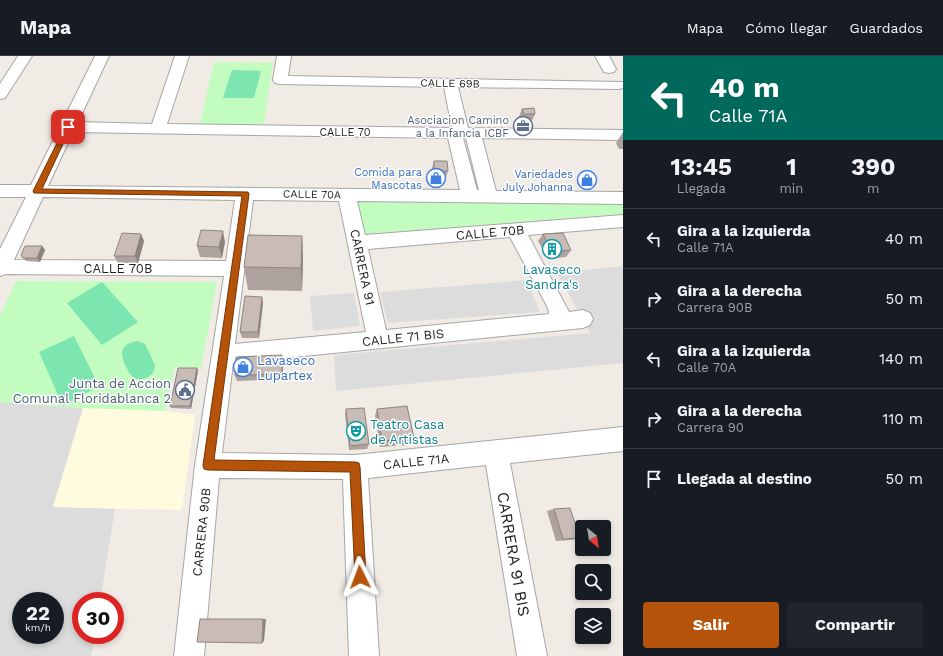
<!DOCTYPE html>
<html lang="es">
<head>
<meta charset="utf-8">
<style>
	body { margin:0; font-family:"Work Sans",sans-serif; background:#20242c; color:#f1f3f6; height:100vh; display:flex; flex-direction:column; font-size:15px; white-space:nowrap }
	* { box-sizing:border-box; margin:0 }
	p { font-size:13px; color:#9ea1a6 }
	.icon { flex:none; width:22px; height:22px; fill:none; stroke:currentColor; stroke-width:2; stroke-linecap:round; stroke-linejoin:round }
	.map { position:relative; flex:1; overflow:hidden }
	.details { display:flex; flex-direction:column; background:#171b24; width:320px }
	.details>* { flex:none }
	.guide { background:#00695c; color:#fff; overflow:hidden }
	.needle { width:26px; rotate:150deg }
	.tools { position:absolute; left:575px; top:464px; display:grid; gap:8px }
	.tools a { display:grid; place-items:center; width:36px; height:36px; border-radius:4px; background:#171b24; box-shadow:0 2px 6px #0003; font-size:20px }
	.speed { position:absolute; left:12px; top:536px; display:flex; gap:8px; font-size:20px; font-weight:700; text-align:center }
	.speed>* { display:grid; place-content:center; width:52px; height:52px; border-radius:50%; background:#171b24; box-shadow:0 2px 6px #0003; line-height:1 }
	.speed small { font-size:10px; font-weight:400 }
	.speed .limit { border:6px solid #d22; background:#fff; color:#111 }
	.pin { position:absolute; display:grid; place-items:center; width:34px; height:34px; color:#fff; margin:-17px; border-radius:8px; box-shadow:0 2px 6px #0006 }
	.me { position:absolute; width:44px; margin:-22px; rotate:357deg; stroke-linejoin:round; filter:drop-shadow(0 0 3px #0008) }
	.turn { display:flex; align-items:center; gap:14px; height:84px; padding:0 20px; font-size:18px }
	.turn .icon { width:52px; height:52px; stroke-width:2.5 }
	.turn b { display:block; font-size:28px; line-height:34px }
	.eta { display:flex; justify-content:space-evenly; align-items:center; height:68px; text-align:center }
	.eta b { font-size:24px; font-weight:700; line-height:28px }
	.primary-button { display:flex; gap:8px; margin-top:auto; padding:8px 20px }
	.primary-button a { flex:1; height:46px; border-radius:4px; background:#b45309; color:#fff; font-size:16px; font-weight:700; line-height:46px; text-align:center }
	.primary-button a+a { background:#20242c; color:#f1f3f6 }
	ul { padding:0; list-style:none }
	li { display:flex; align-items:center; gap:12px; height:60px; padding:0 20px; border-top:1px solid #363941 }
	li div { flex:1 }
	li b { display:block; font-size:15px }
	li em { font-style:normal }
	header { display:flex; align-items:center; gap:24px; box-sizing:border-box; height:56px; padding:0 20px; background:#171b24; border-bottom:1px solid #363941 }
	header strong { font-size:19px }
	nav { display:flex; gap:22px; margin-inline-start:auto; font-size:14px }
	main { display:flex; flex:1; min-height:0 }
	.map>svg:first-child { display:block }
	.residential { fill:#dddcdc; fill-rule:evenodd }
	.education { fill:#fffbdf }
	.park { fill:#c2fdbf }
	.pitch { fill:#7de5af }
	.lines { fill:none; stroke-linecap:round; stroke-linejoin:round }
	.minor-casing { stroke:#a6a6a6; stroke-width:2 }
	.minor { fill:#fff; fill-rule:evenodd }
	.wall { fill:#ada29d }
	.shaded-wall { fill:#8d8480 }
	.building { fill:#c9bcb7; stroke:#8d8480 }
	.route { fill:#b45309; stroke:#753606 }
	.labels { text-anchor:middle; stroke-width:3; stroke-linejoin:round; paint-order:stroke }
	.far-street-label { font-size:11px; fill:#1f1f1f; stroke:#fff }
	.far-service-label { font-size:11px; fill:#4e5e75; stroke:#fff; text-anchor:end }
	.far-shop-label { font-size:11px; fill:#366cbe; stroke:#fff; text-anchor:end }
	.street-label { font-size:13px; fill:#1f1f1f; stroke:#fff }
	.culture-label { font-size:13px; fill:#0d838f; stroke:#fff }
	.shop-label { font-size:13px; fill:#366cbe; stroke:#fff; text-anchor:start }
	.service-label { font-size:13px; fill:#4e5e75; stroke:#fff; text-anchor:end }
	.near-street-label { font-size:16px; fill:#1f1f1f; stroke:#fff }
</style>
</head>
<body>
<header>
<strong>Mapa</strong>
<nav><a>Mapa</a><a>Cómo llegar</a><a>Guardados</a></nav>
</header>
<main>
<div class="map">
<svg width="623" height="600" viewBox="0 0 623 600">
	<rect width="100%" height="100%" fill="#f0ebe5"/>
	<path class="residential" d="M623,210v97l-287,28 -2,-36 256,-22 -33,-60z
		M527,224l13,32 -152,11 -8,-31z
		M354,237l6,33 -47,5 -3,-35z
		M0,346l83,6 -30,99 62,2 -15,92h-19v34h14l-4,21h-91zM21,545h34v34h-34z"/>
	<path class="education" d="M83,352l82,3 30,4 -13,95 -129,-3z"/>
	<path class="park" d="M214,6l59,1 -9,61h-64z
		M353,143l270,3v12l-261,20z
		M16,225l201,1 -16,86 -26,-1 -10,44 -82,-3 -83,-6v-86z"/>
	<path class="pitch" d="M232,14l29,1 -7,27h-31z
		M102,226l36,40 -36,23 -35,-42z
		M74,280l25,50 -36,20 -24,-54z
		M138,285l7,3 10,21c0,5 -3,10 -7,12 -13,7 -18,-2 -23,-12 -6,-14 -3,-22 13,-24z"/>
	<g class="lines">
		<g class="minor-casing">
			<path id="minor" d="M18,0h14l-27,42 -5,1v-15z
				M95,0h14l-31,66 74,2 23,-68h14l-22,68 285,4 -8,-41 -164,-3 -5,-1 -2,-3 4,-24h14l-3,20 335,6v6l-4,1 -161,-2 10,41 155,2v10l-141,-2 14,53 127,1v12l-266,-3 8,34 258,-20v12l-95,8 41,77 14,-2 7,3 3,6 -3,6 -7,3 -350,35 -11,90 133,2 268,-28v24l-113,12 37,193h-30l-31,-191 -118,13 11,178h-30l-6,-177 -124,-1 -15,178h-30l21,-191 29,-189 -218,-2 -6,2v-27l26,-52h-26v-12h31zM73,76l375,6 12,52 -412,-4zM463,82h3l13,52h-2zM43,141l192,3 -9,61 -212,-1zM253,144l86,1 27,131 -131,12zM510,181l38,71 1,6 -163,16 -18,-81z
				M595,0h14l7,13 -2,3 -5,1 -5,-1z"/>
		</g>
		<use href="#minor" class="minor"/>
	</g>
	<path class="wall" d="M522,53l13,5 -7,15h-10l-2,-5z
		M623,76v17h-4l-3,-6z
		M434,105l14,10 -4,11 -13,1v-11z
		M543,178l28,16 -5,7 -18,2 -10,-18z
		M302,180l1,24 -1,31 -54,-1 -4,-23z
		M144,185l-6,22h-20l-4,-7z
		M225,186l-3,16 -22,-1 -3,-11z
		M42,190l3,4 -5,12 -14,-1 -5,-6z
		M262,241l1,6 -4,35h-17l-2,-6z
		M283,305v18l-46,2 -2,-5z
		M197,312l1,3 -7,38 -20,-1 -1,-2z
		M346,353l23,35 -2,5 -18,1 -4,-36z
		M377,353l37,29 -4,7 -30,2 -5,-31z
		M554,453l26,29 -8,2 -16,1 -9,-30z"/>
	<path class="shaded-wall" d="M223,175l2,11 -3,16 -3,-11z
		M141,178l3,7 -6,22 -3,-7z
		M302,180l1,24 -1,31 -1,-23z
		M42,190l3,4 -5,12 -3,-4z
		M262,241l1,6 -4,35 -1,-6z
		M197,312l1,3 -7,38 -1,-3z
		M263,563h3l-2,22 -2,2z"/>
	<path class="building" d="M534,52l1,6h-11l-2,-5z
		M434,105h13l1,10h-14z
		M201,174l22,1 -4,16 -22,-1z
		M122,177l19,1 -6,22h-21z
		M563,177l8,17 -19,2 -9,-18z
		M248,179l54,1 -1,32 -57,-1z
		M25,190h17l-5,12h-14l-2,-3z
		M245,240l17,1 -4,35h-18z
		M282,299v18l-47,3 1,-19z
		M178,312h19l-7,38h-20z
		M407,350l7,32 -32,3 -5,-32z
		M364,352l5,36 -19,2 -4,-37z
		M570,452l10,30 -17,1 -9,-30z
		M200,563h63l-1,24 -65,-1z"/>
	<path class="route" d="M68,69l3,2 -29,62 206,3 1,2 -35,266 141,2 4,1 1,4 6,110 -1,4 -5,2 -4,-2 -1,-4 -5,-105 -142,-2 -4,-1 -1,-4 39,-269 -208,-3 -1,-2 32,-64z"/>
	<defs>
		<g id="office-ring" transform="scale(1)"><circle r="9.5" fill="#fff" stroke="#5c6f8a" stroke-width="1.5"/><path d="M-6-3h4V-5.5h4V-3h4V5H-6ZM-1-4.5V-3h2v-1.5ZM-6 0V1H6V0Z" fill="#5c6f8a"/></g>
		<g id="shop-ring" transform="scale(1)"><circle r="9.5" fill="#fff" stroke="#3f7fe0" stroke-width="1.5"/><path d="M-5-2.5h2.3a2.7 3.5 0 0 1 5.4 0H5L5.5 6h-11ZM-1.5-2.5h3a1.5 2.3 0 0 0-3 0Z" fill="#3f7fe0"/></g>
		<g id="building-ring" transform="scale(1)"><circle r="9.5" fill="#fff" stroke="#0f9aa8" stroke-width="1.5"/><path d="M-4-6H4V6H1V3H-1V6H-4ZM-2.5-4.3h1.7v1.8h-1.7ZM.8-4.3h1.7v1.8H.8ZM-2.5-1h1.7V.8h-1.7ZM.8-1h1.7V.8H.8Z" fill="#0f9aa8"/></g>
		<g id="civic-ring" transform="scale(1)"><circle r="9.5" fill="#fff" stroke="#5c6f8a" stroke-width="1.5"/><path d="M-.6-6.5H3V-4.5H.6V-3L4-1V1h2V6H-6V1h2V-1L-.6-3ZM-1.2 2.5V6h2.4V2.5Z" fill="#5c6f8a"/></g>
		<g id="theatre-ring" transform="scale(1)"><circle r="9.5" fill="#fff" stroke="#0f9aa8" stroke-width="1.5"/><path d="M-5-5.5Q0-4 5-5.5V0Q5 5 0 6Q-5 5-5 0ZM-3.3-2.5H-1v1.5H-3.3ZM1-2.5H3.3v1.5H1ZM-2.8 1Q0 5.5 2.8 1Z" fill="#0f9aa8"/></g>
	</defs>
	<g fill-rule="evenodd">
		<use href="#office-ring" x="523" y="70"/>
		<use href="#shop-ring" x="436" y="122"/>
		<use href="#shop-ring" x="587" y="124"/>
		<use href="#building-ring" x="552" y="193"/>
		<use href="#shop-ring" x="243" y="311"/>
		<use href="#civic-ring" x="185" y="334"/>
		<use href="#theatre-ring" x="356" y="375"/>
	</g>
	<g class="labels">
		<g class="far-street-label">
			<text transform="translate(450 27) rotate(1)" y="4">CALLE 69B</text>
			<text x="345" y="80">CALLE 70</text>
			<text transform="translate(312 138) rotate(1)" y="4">CALLE 70A</text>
		</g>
		<g class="far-service-label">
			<text x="509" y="68">Asociacion Camino<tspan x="509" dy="13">a la Infancia ICBF</tspan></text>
		</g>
		<g class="far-shop-label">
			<text x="422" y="120">Comida para<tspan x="422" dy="13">Mascotas</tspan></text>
			<text x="573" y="122">Variedades<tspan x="573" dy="13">July Johanna</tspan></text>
		</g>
		<g class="street-label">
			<text transform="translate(490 176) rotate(-5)" y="5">CALLE 70B</text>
			<text transform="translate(363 211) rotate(78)" y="5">CARRERA 91</text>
			<text x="118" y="217">CALLE 70B</text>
			<text transform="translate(403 281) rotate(-6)" y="5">CALLE 71 BIS</text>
			<text transform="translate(416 405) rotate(-6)" y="5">CALLE 71A</text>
			<text transform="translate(201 476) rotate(-84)" y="5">CARRERA 90B</text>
		</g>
		<g class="culture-label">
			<text x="552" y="218">Lavaseco<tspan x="552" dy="15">Sandra's</tspan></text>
			<text x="370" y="373" text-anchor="start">Teatro Casa<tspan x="370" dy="15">de Artistas</tspan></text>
		</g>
		<g class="shop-label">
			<text x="257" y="309">Lavaseco<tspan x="257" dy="15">Lupartex</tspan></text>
		</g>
		<g class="service-label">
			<text x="171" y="332">Junta de Accion<tspan x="171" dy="15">Comunal Floridablanca 2</tspan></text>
		</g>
		<g class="near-street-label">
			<text transform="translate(514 498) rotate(80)" y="6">CARRERA 91 BIS</text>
		</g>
	</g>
</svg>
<div class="tools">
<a><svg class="needle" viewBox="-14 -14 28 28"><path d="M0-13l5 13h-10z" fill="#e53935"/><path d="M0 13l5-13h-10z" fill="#9ea1a6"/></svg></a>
<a><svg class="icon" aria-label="search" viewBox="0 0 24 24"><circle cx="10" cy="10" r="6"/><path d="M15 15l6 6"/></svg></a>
<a><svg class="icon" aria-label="layers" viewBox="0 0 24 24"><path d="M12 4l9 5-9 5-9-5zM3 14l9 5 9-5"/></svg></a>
</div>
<div class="speed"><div>22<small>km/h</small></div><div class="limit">30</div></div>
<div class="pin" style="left:68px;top:71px;background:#d93025"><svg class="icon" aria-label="arrive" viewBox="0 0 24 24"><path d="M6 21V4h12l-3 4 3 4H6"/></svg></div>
<svg class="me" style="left:360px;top:521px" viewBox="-20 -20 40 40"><path d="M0-17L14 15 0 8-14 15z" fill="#b45309" stroke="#fff" stroke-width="4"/></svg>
</div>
<section class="details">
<div class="guide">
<div class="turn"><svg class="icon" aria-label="left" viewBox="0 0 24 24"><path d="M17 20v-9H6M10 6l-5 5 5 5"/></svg><div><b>40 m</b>Calle 71A</div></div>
</div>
<div class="eta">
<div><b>13:45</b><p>Llegada</p></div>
<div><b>1</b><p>min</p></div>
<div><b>390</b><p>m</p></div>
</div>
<ul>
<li><svg class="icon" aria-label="left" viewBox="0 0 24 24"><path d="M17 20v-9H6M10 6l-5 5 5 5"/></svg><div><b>Gira a la izquierda</b><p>Calle 71A</p></div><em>40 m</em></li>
<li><svg class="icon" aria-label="right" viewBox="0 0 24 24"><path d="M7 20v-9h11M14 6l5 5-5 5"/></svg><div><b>Gira a la derecha</b><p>Carrera 90B</p></div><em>50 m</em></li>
<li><svg class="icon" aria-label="left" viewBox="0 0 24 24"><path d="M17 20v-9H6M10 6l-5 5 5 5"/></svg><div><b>Gira a la izquierda</b><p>Calle 70A</p></div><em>140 m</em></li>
<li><svg class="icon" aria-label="right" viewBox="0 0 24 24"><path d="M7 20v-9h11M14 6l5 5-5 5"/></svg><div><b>Gira a la derecha</b><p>Carrera 90</p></div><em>110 m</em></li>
<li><svg class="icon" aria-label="arrive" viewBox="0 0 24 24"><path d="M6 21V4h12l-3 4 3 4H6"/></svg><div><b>Llegada al destino</b></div><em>50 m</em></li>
</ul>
<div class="primary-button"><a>Salir</a><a>Compartir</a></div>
</section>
</main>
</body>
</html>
